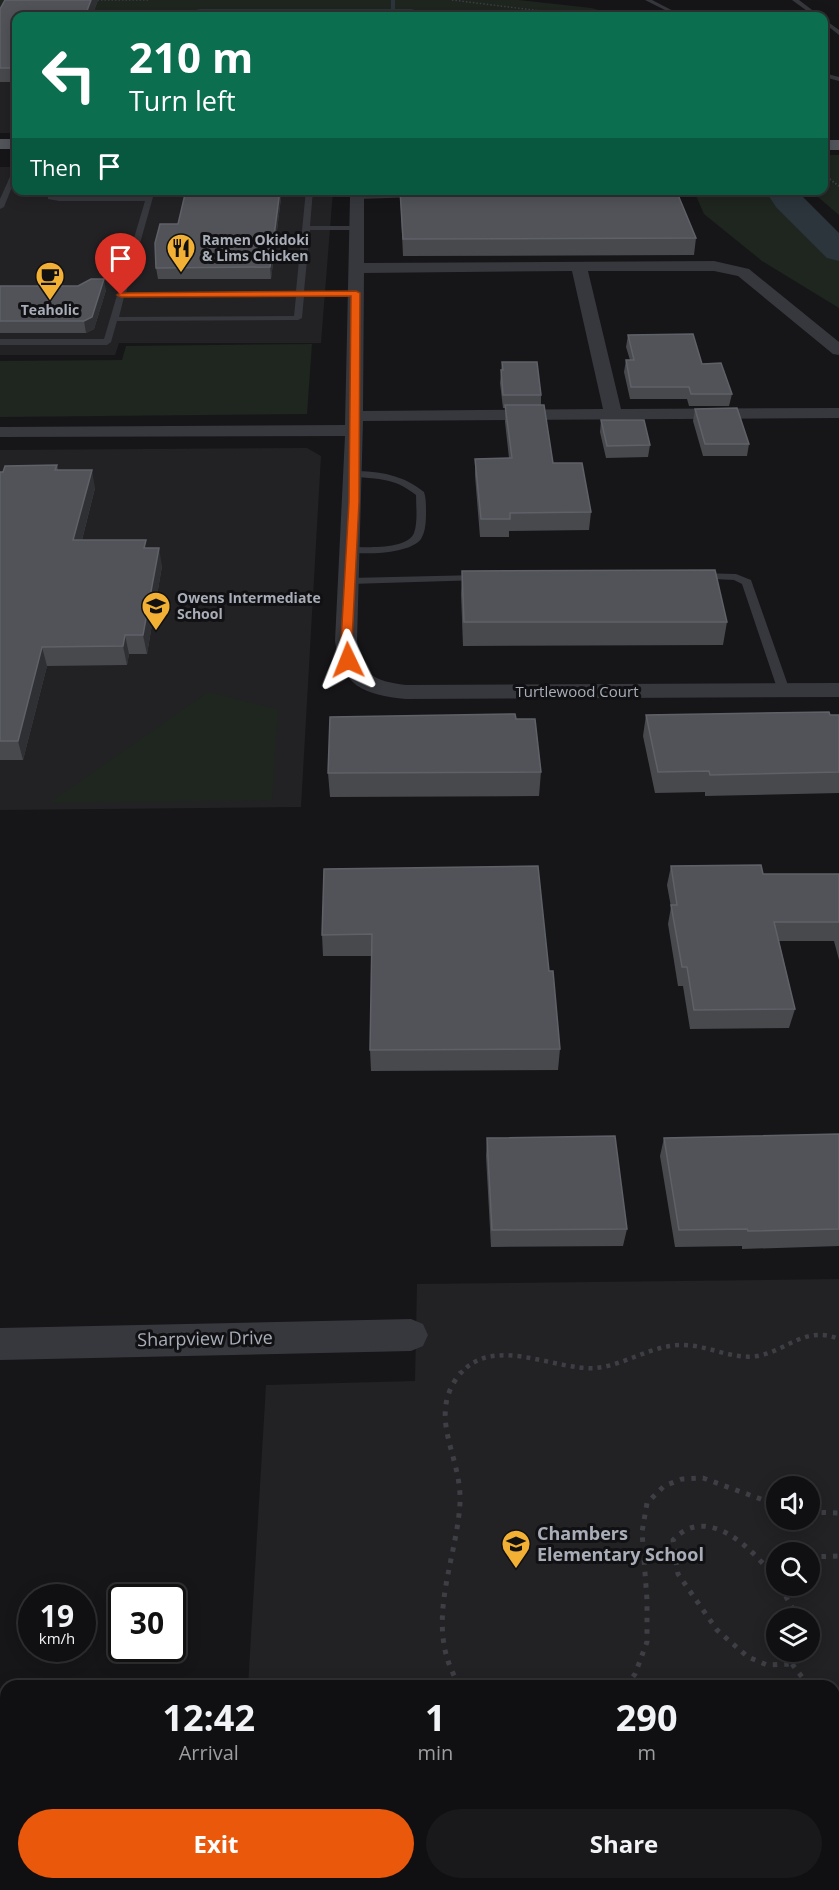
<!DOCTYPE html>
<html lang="en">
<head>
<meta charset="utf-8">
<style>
	body { margin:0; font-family:"Open Sans",sans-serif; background:#19191b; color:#f1f3f6; height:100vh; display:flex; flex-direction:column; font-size:22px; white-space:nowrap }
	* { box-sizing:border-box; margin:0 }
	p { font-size:20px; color:#9c9d9f }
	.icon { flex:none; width:33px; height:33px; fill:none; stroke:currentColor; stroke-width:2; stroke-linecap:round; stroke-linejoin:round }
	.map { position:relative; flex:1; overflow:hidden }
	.drawer { position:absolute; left:0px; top:1680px; width:840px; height:210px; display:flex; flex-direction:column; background:#101012; border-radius:18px 18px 0 0; box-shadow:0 3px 15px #0003,0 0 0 2px #303032 }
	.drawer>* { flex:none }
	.guide { position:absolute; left:12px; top:12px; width:816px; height:183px; border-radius:12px; box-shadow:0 3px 15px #0003,0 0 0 2px #303032; background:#0b6e4f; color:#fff; overflow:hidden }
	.tools { position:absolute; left:766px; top:1476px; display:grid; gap:12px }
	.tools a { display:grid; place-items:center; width:54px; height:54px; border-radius:50%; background:#101012; box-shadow:0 3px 15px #0003,0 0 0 2px #303032; font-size:30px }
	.speed { position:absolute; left:18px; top:1584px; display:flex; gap:12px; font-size:30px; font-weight:700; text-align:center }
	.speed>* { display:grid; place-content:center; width:78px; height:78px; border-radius:50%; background:#101012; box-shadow:0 3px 15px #0003,0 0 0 2px #303032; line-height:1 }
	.speed small { font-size:15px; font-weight:400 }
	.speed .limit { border:3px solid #111; border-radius:9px; background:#fff; color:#111 }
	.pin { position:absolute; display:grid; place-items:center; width:51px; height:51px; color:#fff; margin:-62px -26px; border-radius:50% 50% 50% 0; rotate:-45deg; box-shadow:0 0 6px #0007 }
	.pin .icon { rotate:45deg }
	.me { position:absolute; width:66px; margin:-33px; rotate:358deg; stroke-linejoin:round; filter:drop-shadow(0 0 4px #0008) }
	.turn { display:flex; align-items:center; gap:21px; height:126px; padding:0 18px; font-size:27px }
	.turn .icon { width:78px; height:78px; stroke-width:2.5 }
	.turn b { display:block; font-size:42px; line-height:51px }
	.then { display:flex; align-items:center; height:57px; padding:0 18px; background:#0003; gap:12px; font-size:22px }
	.eta { display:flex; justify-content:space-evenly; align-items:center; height:102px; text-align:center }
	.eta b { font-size:36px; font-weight:700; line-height:42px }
	.primary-button { display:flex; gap:12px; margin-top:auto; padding:12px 18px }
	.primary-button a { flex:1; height:69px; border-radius:36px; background:#ea580c; color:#fff; font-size:24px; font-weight:700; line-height:69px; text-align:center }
	.primary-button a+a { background:#19191b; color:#f1f3f6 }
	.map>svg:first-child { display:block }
	.built { fill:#222225; fill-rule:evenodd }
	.green { fill:#1e261f }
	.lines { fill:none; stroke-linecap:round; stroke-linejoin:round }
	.stream { stroke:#2c353c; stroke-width:4 }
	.river { fill:#2c353c; fill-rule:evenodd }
	.path-far3 { stroke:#3d3f44; stroke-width:1.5; stroke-dasharray:1.5 2; stroke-linecap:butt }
	.path-far2 { stroke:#3d3f44; stroke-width:2; stroke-dasharray:1.5 2; stroke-linecap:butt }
	.path-far1 { stroke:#3d3f44; stroke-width:4.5; stroke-dasharray:4 5; stroke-linecap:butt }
	.path { stroke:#3d3f44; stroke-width:5; stroke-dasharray:4.5 7; stroke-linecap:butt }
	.service { fill:#37383d; fill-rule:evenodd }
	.minor { fill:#37383d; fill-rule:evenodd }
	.primary { fill:#53555c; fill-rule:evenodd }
	.wall { fill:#47494d }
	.shaded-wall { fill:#2f3033 }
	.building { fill:#525359; stroke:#5f6168; stroke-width:1.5 }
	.route { fill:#ea580c; stroke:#983908; stroke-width:1.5 }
	.labels { text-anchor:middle; stroke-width:6; stroke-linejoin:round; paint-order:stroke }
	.far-poi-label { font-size:14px; font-weight:bold; fill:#a8adb8; stroke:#111113; text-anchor:start }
	.street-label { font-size:15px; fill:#a8adb8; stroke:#111113 }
	.near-street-label { font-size:18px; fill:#a8adb8; stroke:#111113 }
	.near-poi-label { font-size:18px; font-weight:bold; fill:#a8adb8; stroke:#111113; text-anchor:start }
</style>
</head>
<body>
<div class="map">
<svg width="839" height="1890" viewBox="0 0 839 1890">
	<rect width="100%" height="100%" fill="#161618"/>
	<path class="built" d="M0,42h16v91h-16z
		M0,167h16v23l317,1 -12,152h-202l-4,12h-115z
		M307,448l14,8 -20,351 -301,3v-360z
		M839,1279v611h-603v-6h598v-198h-586l18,-301 149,-4 2,-97zM777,1486h33v34h-33zM777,1552h33v34h-33zM777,1618h33v34h-33z"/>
	<path class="green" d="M0,0h519l72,8 31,8h-606l-16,24z
		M824,155h15v60l-28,-24 13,-1z
		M694,191h83l26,28 36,26v63l-77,-47 -58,-47z
		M312,344l-5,70 -307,3v-56l122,-1 4,-14z
		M208,692l70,17 -6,91 -223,3z"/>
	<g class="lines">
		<path class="stream" d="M393,0v15"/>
		<path class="river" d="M200,9h211l9,2 3,5h-235l3,-5z
			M765,190h31l43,43v28l-12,-3 -51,-51z"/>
		<path class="path-far3" d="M94,0h55
			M452,0l130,16"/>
		<path class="path-far2" d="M824,175l15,11"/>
		<path class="path-far1" d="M460,1374c34,-40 94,-3 136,-6 29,-3 54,-22 84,-23 26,-1 51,15 77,11 31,-5 47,-31 82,-17"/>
		<path class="path" d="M810,1512l29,1
			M810,1557l29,-1
			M777,1581c-22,-30 -69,-79 -104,-41l5,34 39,56 31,27 19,8 25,-1 8,-12
			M780,1586l18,32
			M792,1664l17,22
			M459,1686c-4,-8 -8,-17 -11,-25 -17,-52 9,-106 12,-158 2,-49 -35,-86 1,-131
			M626,1686l9,-12 12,-32v-42l-5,-68 5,-29 17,-17 18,-7 21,-1 74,27
			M834,1719l5,7"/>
		<path class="service" d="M645,0h7l31,16h-6z
			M792,0h7l21,16h-6z
			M824,19l15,11v5l-15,-12z
			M824,73l15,4v4l-15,-4z
			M16,168v9l-12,30 -4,2v-10l13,-29z
			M48,190h7v6l4,1h87l2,-7h7l-29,103 170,-2 10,-101h7l-3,36h47l4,2 -4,2h-47l-6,61h51l4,2 -4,2 -51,1 -2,22 -4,2 -181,1 -6,21 -4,3h-107v-6h104l41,-138h-86l-11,-2zM296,296l-2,20 -175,1 5,-20z
			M418,193h3v4l-64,2 -4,-2 4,-2z
			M353,471c27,0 50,4 71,21 2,6 2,12 2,19 0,9 0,20 -5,28 -11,15 -57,16 -74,13v-4l4,-1c15,0 56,3 63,-14 4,-12 2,-26 2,-38 -24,-19 -39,-15 -66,-19l-2,-2z
			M698,573l38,1 15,6 39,111 -2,3 -4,1 -6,-4 -36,-107 -8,-4 -40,-2 -1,-2z
			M478,575l5,3 -1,2 -132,4 -5,-3 5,-3z"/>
		<path class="minor" d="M348,190h14l2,7v66l350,-2 35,8 90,73v13l-6,-1 -95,-78 -24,-5h-126l33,138 218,-1v10l-476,3 -6,220c5,34 16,40 49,44l433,-2v14l-433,2c-42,-4 -65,-13 -71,-58l10,-205 -345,1v-10l345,-2 5,-228zM572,271l31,138 -240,2 1,-138z
			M411,1319l12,5 5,11 -5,11 -12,5 -411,9v-32z"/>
		<path class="primary" d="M0,139h16v10h-16z
			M824,140h15v10h-15z"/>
	</g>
	<path class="wall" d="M5,0h93l-6,16h-76v66h-16v-73z
		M186,190h96l-11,89h-113l-2,-11 22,-44z
		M400,190l296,48 -2,17 -291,1z
		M0,286l106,4 -12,39 -8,4h-86z
		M628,335l74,29 30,30 -3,12h-40l-2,-7h-57l-6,-27 2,-12h4l-4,-13z
		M502,362l39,33v10l12,58 38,49 -2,18 -80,1v6h-29l-5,-61v-17l34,-1 -4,-36v-14h-2l-3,-25z
		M695,409l54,35 -2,12h-44l-10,-35z
		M601,420l49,25 -2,12 -42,1 -6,-26z
		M57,465l1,5 37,18 -13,52 65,8 15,18 -15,88h-18l-2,11 -80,1 -24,94h-23v-288z
		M462,571l265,51 -4,23 -260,1 -2,-52z
		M646,715h193v78l-134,3v-4l-50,1 -12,-57z
		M516,719l25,53 -2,24 -209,1 -2,-24z
		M671,866l92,8h76v86l-5,-19h-55l16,68 -6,19 -99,1 -7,-43h-5l-10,-62 3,-17 -4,-22z
		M324,869l225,102 11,78 -2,21 -187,1 -1,-21 2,-94h-49l-1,-21z
		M839,1134v112l-97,3v-3l-67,1 -15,-91 4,-18z
		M487,1138l140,91 -4,17 -132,1 -5,-91z"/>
	<path class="shaded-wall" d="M91,0h7l-6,16h-7z
		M280,190h2l-11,89 -1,-12z
		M104,279l2,11 -12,39 -8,4 -2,-12z
		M92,470l3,18 -18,71 -4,-19z
		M159,548l3,18 -15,88 -4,-19z
		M125,635l4,19 -2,11 -4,-19z
		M42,647l5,19 -24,94 -5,-19z"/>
	<path class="building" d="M5,0h86l-6,16h-69v52h-16v-59z
		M186,190h94l-10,77 -114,1 -1,-25 5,-19h18z
		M400,190h276l20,48 -293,1z
		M91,279h13l-12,38 -8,4h-84v-35h78z
		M693,334l9,30 19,-1 11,31h-41l-2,-7h-58l-5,-27h8l-6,-25z
		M502,362h35l4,33h-38l-2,-25h2z
		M505,405h39l9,58h29l9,49 -81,1v6h-29l-6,-60 37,-1z
		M737,408l12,36h-44l-10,-35z
		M601,420h43l6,25 -43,1z
		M57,465l-2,5h37l-19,70h73l-2,8h15l-16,87h-18l-2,11 -81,1 -24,94h-18v-269h3l2,-6z
		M715,570l12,52h-263l-2,-51z
		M829,712l1,3h9v57l-129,3 -1,-4 -51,1 -12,-57z
		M515,714l1,5h19l6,53 -213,1 2,-56z
		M761,865l2,9h76v48h-65l21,87 -101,1 -7,-43h-5l-11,-62h6l-6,-39z
		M538,866l11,105h4l7,78 -190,1 2,-116 -50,1 2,-66z
		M839,1134v95l-91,2 -1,-2 -68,1 -15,-92z
		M615,1136l12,93 -135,1 -5,-92z"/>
	<path class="route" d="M356,291l4,2 -1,209 -7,139 1,19 -5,4 -6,-4 -1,-19 8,-139 2,-206 -230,1 -4,-2 4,-2z"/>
	<defs>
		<g id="restaurant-pin" transform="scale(1.5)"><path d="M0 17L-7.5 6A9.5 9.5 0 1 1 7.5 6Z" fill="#f2b134" stroke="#111113"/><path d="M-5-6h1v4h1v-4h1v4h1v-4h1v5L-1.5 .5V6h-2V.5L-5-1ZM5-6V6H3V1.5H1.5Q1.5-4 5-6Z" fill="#111"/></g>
		<g id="cafe-pin" transform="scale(1.5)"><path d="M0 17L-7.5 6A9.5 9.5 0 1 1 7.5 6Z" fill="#f2b134" stroke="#111113"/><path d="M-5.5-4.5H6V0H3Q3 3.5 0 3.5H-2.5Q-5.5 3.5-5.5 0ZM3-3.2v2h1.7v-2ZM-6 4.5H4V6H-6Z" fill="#111"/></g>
		<g id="school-pin" transform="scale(1.5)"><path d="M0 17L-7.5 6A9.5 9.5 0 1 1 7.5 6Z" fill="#f2b134" stroke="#111113"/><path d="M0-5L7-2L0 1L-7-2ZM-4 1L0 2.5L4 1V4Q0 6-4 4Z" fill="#111"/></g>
	</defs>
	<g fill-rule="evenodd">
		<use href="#restaurant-pin" x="181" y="248"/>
		<use href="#cafe-pin" x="50" y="276"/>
		<use href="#school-pin" x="156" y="606"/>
		<use href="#school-pin" x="516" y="1544"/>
	</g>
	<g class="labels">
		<g class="far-poi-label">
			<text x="202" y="245">Ramen Okidoki<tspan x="202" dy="16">&amp; Lims Chicken</tspan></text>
			<text x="50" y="315" text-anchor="middle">Teaholic</text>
			<text x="177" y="603">Owens Intermediate<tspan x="177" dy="16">School</tspan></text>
		</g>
		<g class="street-label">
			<text x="577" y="697">Turtlewood Court</text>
		</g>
		<g class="near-street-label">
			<text transform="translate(205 1339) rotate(-1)" y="6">Sharpview Drive</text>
		</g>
		<g class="near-poi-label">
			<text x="537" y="1540">Chambers<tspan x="537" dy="21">Elementary School</tspan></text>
		</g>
	</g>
</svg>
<div class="tools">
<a><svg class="icon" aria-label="sound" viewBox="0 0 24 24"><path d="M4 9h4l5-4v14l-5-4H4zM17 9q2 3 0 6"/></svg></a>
<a><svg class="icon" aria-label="search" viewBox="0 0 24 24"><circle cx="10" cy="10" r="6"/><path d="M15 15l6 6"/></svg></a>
<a><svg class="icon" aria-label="layers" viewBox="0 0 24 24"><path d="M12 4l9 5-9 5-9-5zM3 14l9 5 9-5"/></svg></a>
</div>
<div class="speed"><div>19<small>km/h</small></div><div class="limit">30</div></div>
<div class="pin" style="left:121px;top:295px;background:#d93025"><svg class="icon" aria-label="arrive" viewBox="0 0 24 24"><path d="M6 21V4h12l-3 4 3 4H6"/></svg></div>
<svg class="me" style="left:348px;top:660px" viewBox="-20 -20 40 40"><path d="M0-17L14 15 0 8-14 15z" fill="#ea580c" stroke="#fff" stroke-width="4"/></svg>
<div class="guide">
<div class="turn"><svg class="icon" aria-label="left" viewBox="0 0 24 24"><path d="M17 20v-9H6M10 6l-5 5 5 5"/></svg><div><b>210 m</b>Turn left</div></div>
<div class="then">Then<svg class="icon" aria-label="arrive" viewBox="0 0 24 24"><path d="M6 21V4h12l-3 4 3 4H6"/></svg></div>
</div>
<section class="drawer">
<div class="eta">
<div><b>12:42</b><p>Arrival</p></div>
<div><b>1</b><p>min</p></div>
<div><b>290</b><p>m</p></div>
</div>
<div class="primary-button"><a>Exit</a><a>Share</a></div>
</section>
</div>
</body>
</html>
